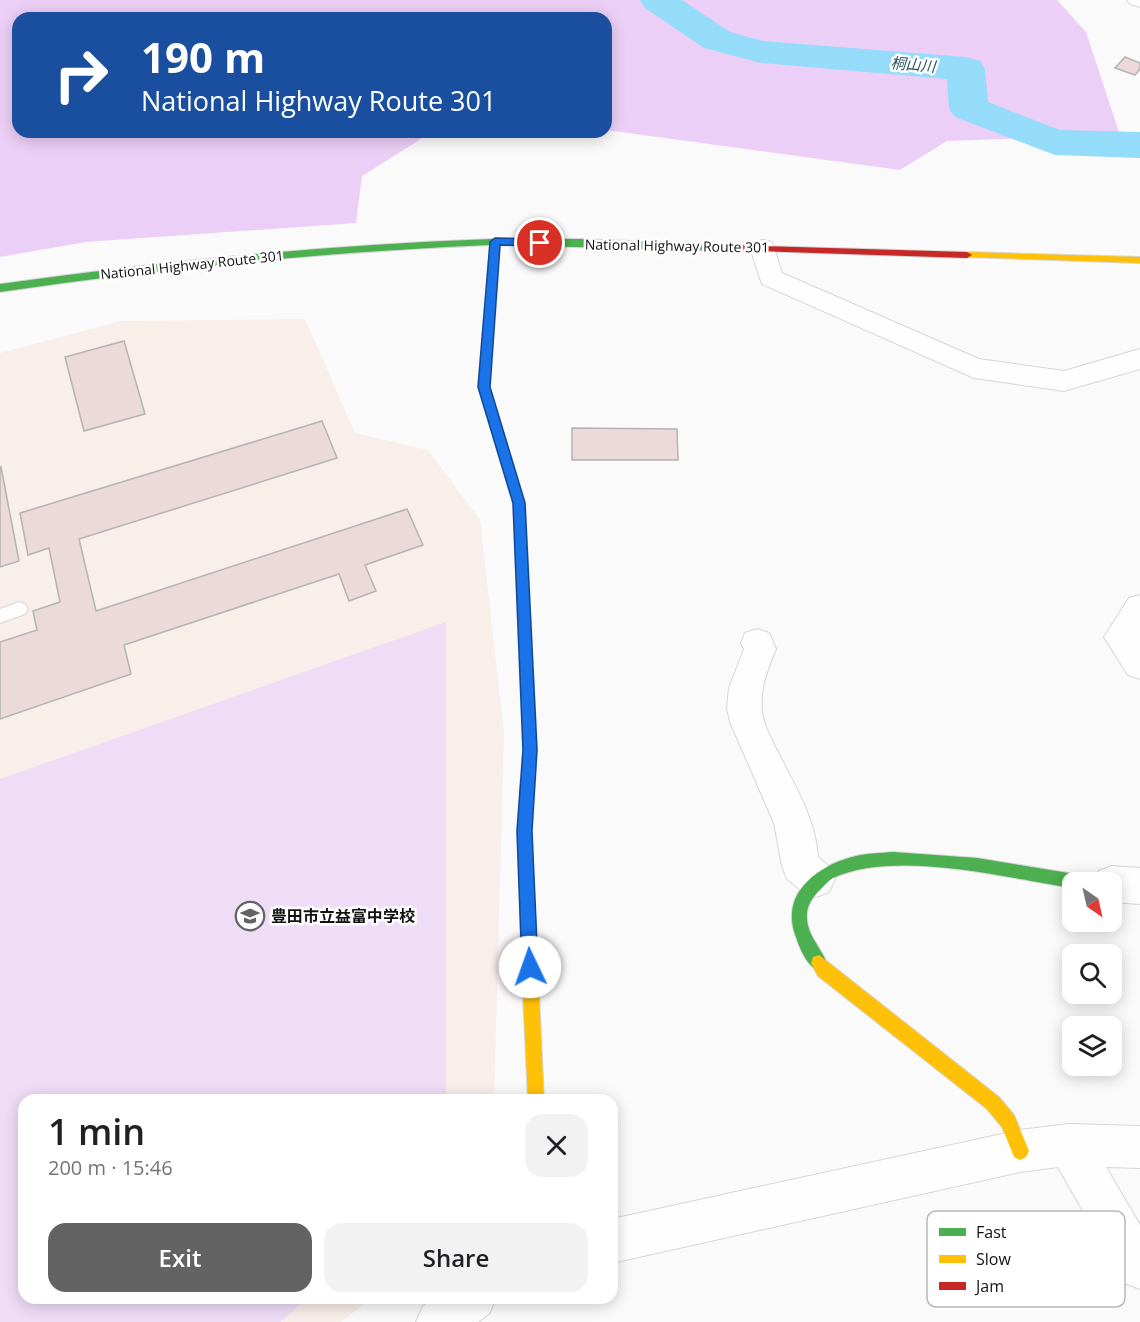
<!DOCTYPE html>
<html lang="en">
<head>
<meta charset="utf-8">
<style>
	body { margin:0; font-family:"Open Sans","Noto Sans JP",sans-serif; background:#f2f2f2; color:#202124; height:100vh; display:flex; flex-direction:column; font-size:22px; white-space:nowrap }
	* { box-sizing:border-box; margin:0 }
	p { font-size:20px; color:#757577 }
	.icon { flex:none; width:33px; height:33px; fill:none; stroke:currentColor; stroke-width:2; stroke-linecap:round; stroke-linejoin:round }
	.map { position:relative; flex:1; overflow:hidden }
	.side { position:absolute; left:18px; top:1094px; width:600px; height:210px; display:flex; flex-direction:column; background:#fff; border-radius:18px; box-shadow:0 3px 15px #0003 }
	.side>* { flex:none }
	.hud { position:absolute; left:12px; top:12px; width:600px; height:126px; border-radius:18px; box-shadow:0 3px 15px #0003; background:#1a4fa0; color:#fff; overflow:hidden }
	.needle { width:39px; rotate:146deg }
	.controls { position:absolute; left:1062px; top:872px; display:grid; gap:12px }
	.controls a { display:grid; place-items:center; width:60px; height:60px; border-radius:12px; background:#fff; box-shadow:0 3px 15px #0003; font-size:30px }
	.pin { position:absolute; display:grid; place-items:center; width:51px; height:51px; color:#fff; margin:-26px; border:3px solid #fff; border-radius:50%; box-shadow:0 2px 6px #0007 }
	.me { position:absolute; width:66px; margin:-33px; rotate:357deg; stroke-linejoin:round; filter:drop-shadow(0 0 4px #0008) }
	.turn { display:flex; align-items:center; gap:21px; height:126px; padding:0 30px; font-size:27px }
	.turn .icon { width:78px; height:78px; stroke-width:2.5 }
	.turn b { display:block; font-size:42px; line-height:51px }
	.round { display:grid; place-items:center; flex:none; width:63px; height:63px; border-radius:18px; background:#f2f2f2 }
	.headline { display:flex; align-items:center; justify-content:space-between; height:102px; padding:0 30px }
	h1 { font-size:36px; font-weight:600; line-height:45px }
	.primary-button { display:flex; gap:12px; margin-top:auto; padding:12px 30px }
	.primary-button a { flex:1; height:69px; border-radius:18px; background:#646364; color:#fff; font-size:24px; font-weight:600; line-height:69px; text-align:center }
	.primary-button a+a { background:#f2f2f2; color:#202124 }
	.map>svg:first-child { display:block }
	.education { fill:#f8eeea }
	.green { fill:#efddf8 }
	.forest { fill:#eccff7 }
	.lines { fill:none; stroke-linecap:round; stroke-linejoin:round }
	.river { fill:#94dcfa; fill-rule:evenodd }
	.building { fill:#ecd9d9; stroke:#b5b3b4; stroke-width:1.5 }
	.lane-casing { stroke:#d7d6d7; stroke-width:2 }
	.street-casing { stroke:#d7d6d7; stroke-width:2 }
	.fast-casing { stroke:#d7d6d7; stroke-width:2 }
	.slow-casing { stroke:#d7d6d7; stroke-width:2 }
	.jam-casing { stroke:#d7d6d7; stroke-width:2 }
	.lane { fill:#fefefe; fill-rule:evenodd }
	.street { fill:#fefefe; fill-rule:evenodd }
	.fast { fill:#4caf50; fill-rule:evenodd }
	.slow { fill:#ffc107; fill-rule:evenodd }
	.jam { fill:#c62828; fill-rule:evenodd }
	.route { fill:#1a73e8; stroke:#114b97; stroke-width:1.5 }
	.labels { text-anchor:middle; stroke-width:5; stroke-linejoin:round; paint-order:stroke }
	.far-street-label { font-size:14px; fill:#131213; stroke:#fff }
	.far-water-label { font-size:15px; font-style:italic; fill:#245062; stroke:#fff }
	.poi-label { font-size:16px; font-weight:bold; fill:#131213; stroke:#fff; text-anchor:start }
	.key { fill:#fff; stroke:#b8b8b8; stroke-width:1.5 }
	.key-label { font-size:16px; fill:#131213 }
</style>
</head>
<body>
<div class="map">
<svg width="1140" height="1322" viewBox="0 0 1140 1322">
	<rect width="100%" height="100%" fill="#fbfafb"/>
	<path class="education" d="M305,319l50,114 73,17 52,70 24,213 -10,366 -470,1v198h348l-31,24h-341v-969l121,-32z"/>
	<path class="green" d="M446,622v477l-422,1v198h284l-28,24h-280v-543z"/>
	<path class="forest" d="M0,0h1057l29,32 34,103 -173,6 -47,29 -294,-40v-112h-588v114h414l-70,44 -6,47 -270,19 -86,15z"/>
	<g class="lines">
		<path class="river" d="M640,0h42l48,32 33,9 203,16 14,4 5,8 3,33 72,28 80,2v26l-85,-3 -100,-38 -6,-8 -2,-30 -186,-16 -57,-15 -59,-40z"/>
	</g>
	<path class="building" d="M1125,57l15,6v6l-5,6 -20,-7z
		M124,341l21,73 -61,17 -19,-74z
		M322,421l15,37 -258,81 17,72 311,-102 16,36 -58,20 11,26 -27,10 -10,-27 -215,71 7,29 -131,45v-77l37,-12 -4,-19 27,-9 -11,-54 -21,7 -8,-42z
		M572,428l105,1 1,31h-106z
		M1,467l18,94 -19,6v-99z"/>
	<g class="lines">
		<g class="lane-casing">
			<path id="lane" d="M19,602l6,2 3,5 -3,5 -25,9v-14z"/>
		</g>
		<g class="street-casing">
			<path id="street" d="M1127,0h13v7l-10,-3z
				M763,240l9,2 10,31 197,86 85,12 76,-22v20l-76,22 -90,-13 -212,-94 -12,-36 4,-6z
				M1140,595v84l-12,-4 -24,-38 25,-39z
				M757,629l12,4 7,16c-10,24 -19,46 -12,73 17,44 51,86 54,135l11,9 6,13 -6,13 -13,5 -13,-5 -16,-13 -5,-13 -8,-43 -44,-101 -3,-14 2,-20 15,-39 -3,-6 4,-10z
				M1112,866l28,2v36l-28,-2v-20h-18l5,-11z
				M1069,1124l71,2v42l-34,-1 34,58v64l-16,-6 -66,-116 -38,5 -408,91v-44l408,-89z
				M435,1298h61l-7,16 -11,8h-62l7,-16z"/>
		</g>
		<g class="fast-casing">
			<path id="fast" d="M492,239h88l148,6 5,3 -5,3 -228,-6 -10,142 35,116 12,247 -6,81 7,142 -2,6 -6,2 -6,-2 -2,-6 -5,-142 6,-81 -10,-247 -35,-116 12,-142c-165,7 -327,23 -490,47v-8c163,-23 327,-39 492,-45z
				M893,852l84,6 104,17 5,2 3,5h-17v6c-65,-10 -177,-39 -239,-10 -5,3 -9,8 -13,12 -7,7 -12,13 -13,23 -2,20 13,33 20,50l-2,6 -6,2c-12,-5 -19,-22 -23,-34 -17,-44 22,-72 60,-81 12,-3 25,-3 37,-4z"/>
		</g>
		<g class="slow-casing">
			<path id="slow" d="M967,252l173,5v6l-177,-6v-4z
				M819,955l180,142 15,18 15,36 -3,6 -6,3 -6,-3 -12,-30 -15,-18 -169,-133 -7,-13 2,-6z
				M530,965l6,2 2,6 6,127h-16l-6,-127 2,-6z"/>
		</g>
		<g class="jam-casing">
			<path id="jam" d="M728,245l239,7 5,3 -5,3 -243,-8 -1,-2z"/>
		</g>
		<use href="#lane" class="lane"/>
		<use href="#street" class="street"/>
		<use href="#fast" class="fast"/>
		<use href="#slow" class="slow"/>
		<use href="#jam" class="jam"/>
	</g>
	<path class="route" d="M495,238l45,1 5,4 -5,3 -40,-1 -10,142 35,116 12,247 -5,81 6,136 -2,5 -6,3 -6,-3 -2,-5 -5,-136 6,-81 -10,-247 -35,-116 12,-145z"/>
	<defs>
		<g id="school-ring" transform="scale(1.5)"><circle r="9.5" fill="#fff" stroke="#646364" stroke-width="1.5"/><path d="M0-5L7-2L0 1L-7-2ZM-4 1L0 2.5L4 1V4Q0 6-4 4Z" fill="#646364"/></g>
	</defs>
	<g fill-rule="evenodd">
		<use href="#school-ring" x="250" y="916"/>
	</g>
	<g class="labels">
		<g class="far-street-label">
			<text transform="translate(677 246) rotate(1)" y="5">National Highway Route 301</text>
			<text transform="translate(192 265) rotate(-6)" y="5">National Highway Route 301</text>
		</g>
		<g class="far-water-label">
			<text transform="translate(913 65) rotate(5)" y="5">桐山川</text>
		</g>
		<g class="poi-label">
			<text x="271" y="922">豊田市立益富中学校</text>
		</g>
	</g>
	<rect x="927" y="1211" width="198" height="96" rx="9" class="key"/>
	<rect x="939" y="1228" width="27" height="8" fill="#4caf50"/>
	<rect x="939" y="1255" width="27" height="8" fill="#ffc107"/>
	<rect x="939" y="1282" width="27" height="8" fill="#c62828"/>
	<g class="key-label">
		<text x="976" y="1238">Fast</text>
		<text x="976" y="1265">Slow</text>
		<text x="976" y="1292">Jam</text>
	</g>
</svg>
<div class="controls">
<a><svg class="needle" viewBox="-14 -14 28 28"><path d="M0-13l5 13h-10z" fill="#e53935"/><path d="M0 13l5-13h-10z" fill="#757577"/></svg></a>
<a><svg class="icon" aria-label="search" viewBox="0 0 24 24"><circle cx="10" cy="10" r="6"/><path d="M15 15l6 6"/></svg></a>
<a><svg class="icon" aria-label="layers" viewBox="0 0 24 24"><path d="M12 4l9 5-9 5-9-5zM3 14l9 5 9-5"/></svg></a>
</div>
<div class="pin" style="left:540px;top:243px;background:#d93025"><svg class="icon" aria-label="arrive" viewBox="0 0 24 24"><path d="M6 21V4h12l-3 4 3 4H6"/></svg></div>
<svg class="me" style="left:530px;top:967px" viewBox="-20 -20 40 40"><circle r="19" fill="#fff"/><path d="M0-13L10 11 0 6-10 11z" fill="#1a73e8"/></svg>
<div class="hud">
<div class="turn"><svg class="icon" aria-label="right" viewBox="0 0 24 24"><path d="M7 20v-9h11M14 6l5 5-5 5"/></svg><div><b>190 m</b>National Highway Route 301</div></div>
</div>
<section class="side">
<div class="headline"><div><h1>1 min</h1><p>200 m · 15:46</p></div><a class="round"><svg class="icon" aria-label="close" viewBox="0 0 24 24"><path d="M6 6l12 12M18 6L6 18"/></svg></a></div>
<div class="primary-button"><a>Exit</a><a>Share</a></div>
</section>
</div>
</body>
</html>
